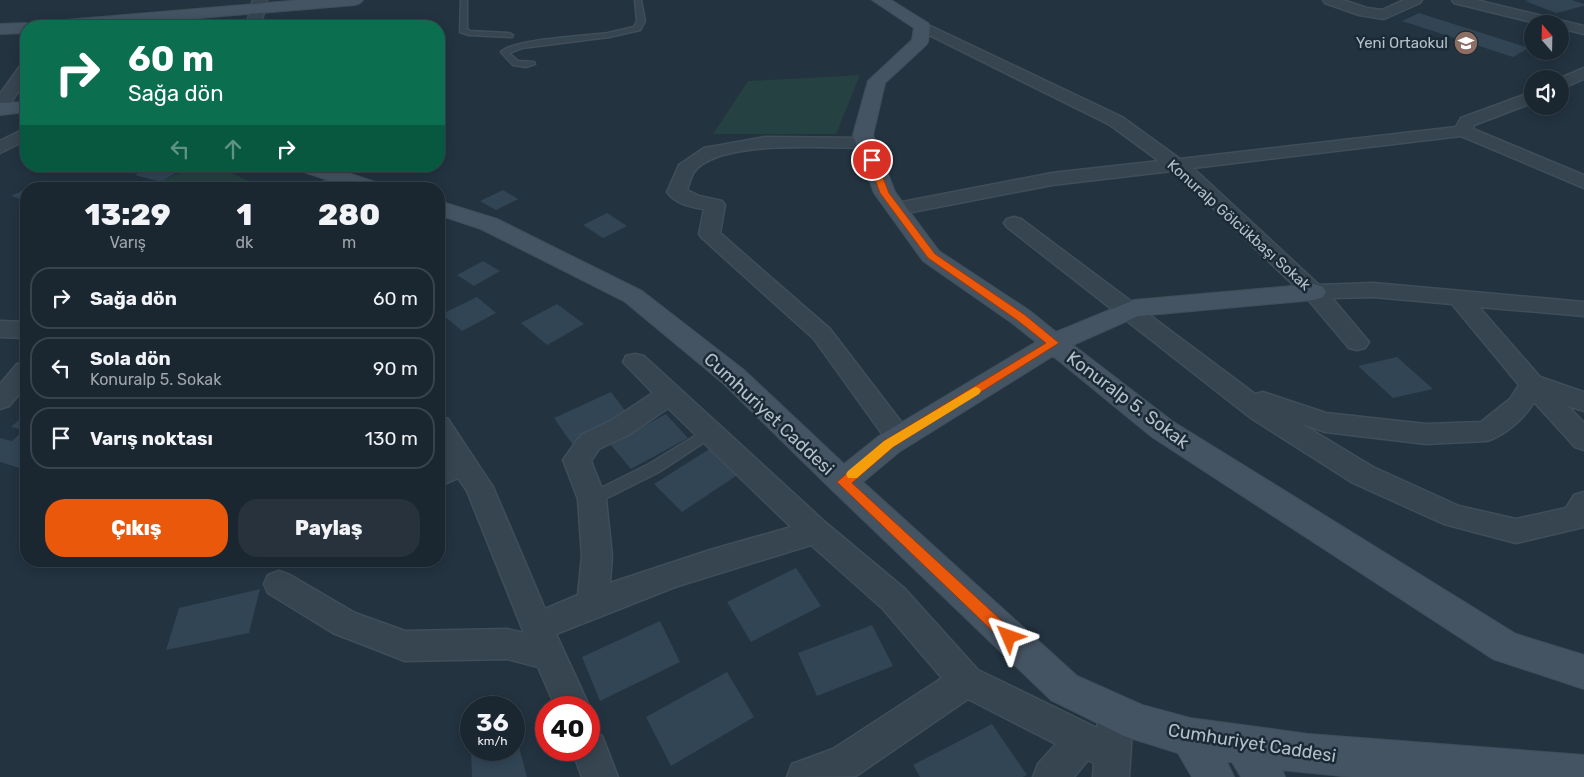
<!DOCTYPE html>
<html lang="tr">
<head>
<meta charset="utf-8">
<style>
	body { margin:0; font-family:Rubik,sans-serif; background:#27323c; color:#f1f3f6; height:100vh; display:flex; flex-direction:column; font-size:19px; white-space:nowrap }
	* { box-sizing:border-box; margin:0 }
	p { font-size:16px; color:#9fa5ab }
	.icon { flex:none; width:28px; height:28px; fill:none; stroke:currentColor; stroke-width:2; stroke-linecap:round; stroke-linejoin:round }
	.map { position:relative; flex:1; overflow:hidden }
	.drawer { position:absolute; left:20px; top:182px; width:425px; height:385px; display:flex; flex-direction:column; background:#1a2630; border-radius:20px; box-shadow:0 2px 12px #0003,0 0 0 1px #38434c }
	.drawer>* { flex:none }
	.banner { position:absolute; left:20px; top:20px; width:425px; height:152px; border-radius:20px; box-shadow:0 2px 12px #0003,0 0 0 1px #38434c; background:#0b6e4f; color:#fff; overflow:hidden }
	.needle { width:32px; rotate:340deg }
	.buttons { position:absolute; left:1524px; top:15px; display:grid; gap:10px }
	.buttons a { display:grid; place-items:center; width:45px; height:45px; border-radius:50%; background:#1a2630; box-shadow:0 2px 12px #0003,0 0 0 1px #38434c; font-size:25px }
	.speed { position:absolute; left:460px; top:696px; display:flex; gap:10px; font-size:25px; font-weight:700; text-align:center }
	.speed>* { display:grid; place-content:center; width:65px; height:65px; border-radius:50%; background:#1a2630; box-shadow:0 2px 12px #0003,0 0 0 1px #38434c; line-height:1 }
	.speed small { font-size:12px; font-weight:400 }
	.speed .limit { border:8px solid #d22; background:#fff; color:#111 }
	.pin { position:absolute; display:grid; place-items:center; width:42px; height:42px; color:#fff; margin:-21px; border:2px solid #fff; border-radius:50%; box-shadow:0 1px 5px #0007 }
	.me { position:absolute; width:55px; margin:-28px; rotate:313deg; stroke-linejoin:round; filter:drop-shadow(0 0 4px #0008) }
	.turn { display:flex; align-items:center; gap:18px; height:105px; padding:0 25px; font-size:22px }
	.turn .icon { width:65px; height:65px; stroke-width:2.5 }
	.turn b { display:block; font-size:35px; line-height:42px }
	.lanes { display:flex; align-items:center; height:48px; padding:0 25px; background:#0003; justify-content:center; gap:25px; direction:ltr }
	.lanes .off { opacity:.35 }
	.eta { display:flex; justify-content:space-evenly; align-items:center; height:85px; text-align:center }
	.eta b { font-size:30px; font-weight:800; line-height:35px }
	.action { display:flex; gap:10px; margin-top:auto; padding:10px 25px }
	.action a { flex:1; height:58px; border-radius:20px; background:#ea580c; color:#fff; font-size:20px; font-weight:800; line-height:58px; text-align:center }
	.action a+a { background:#27323c; color:#f1f3f6 }
	ul { padding:0; list-style:none }
	li { display:flex; align-items:center; gap:15px; height:62px; margin:0 10px 8px; padding:0 15px; border:2px solid #38434c; border-radius:20px }
	li div { flex:1 }
	li b { display:block; font-size:19px }
	li em { font-style:normal }
	.map>svg:first-child { display:block }
	.green { fill:#254141 }
	.building { fill:#314555 }
	.lines { fill:none; stroke-linecap:round; stroke-linejoin:round }
	.lane-casing { stroke:#404e59; stroke-width:3 }
	.street-casing { stroke:#404e59; stroke-width:3 }
	.secondary-casing { stroke:#404e59; stroke-width:2 }
	.lane { fill:#374550; fill-rule:evenodd }
	.street { fill:#374550; fill-rule:evenodd }
	.secondary { fill:#455463; fill-rule:evenodd }
	.route { fill:#ea580c; stroke:#983908 }
	.slow { fill:#f59e0b }
	.labels { text-anchor:middle; stroke-width:5; stroke-linejoin:round; paint-order:stroke }
	.far-poi-label { font-size:15px; fill:#b3c0cb; stroke:#1c2a35; text-anchor:end }
	.far-street-label { font-size:15px; fill:#b3c0cb; stroke:#1c2a35 }
	.street-label { font-size:18px; fill:#b3c0cb; stroke:#1c2a35 }
</style>
</head>
<body>
<div class="map">
<svg width="1584" height="777" viewBox="0 0 1584 777">
	<rect width="100%" height="100%" fill="#233340"/>
	<path class="green" d="M860,75l-24,59h-123l35,-53z
		M195,166h23l46,23h-121z"/>
	<path class="building" d="M1529,0h43l12,4v2l-28,7 -31,-12z
		M1419,13l110,35 -16,9 -111,-36z
		M150,166h20l12,3 -21,13 -26,-7z
		M325,179l24,10h-43z
		M41,182l21,6v1h-35z
		M26,189v12l-15,-5z
		M503,190l15,9 -22,11 -16,-9z
		M607,213l20,13 -24,12 -20,-13z
		M483,261l17,10 -26,15 -17,-11z
		M477,297l19,16 -34,18 -20,-17z
		M557,304l27,20 -37,21 -26,-22z
		M1397,357l36,32 -40,9 -35,-32z
		M611,392l19,25 -58,27 -18,-26z
		M26,414v56l-26,-8v-24l12,3 12,-11 -13,-3z
		M666,414l22,24 -57,31 -21,-25z
		M711,448l28,26 -57,38 -28,-28z
		M796,568l25,38 -70,36 -24,-40z
		M260,589l-11,44 -83,17 13,-42z
		M660,621l20,41 -80,39 -18,-44z
		M872,625l21,41 -76,30 -19,-43z
		M727,672l27,45 -83,49 -25,-49z
		M992,724l35,51 -4,2h-103l-7,-12z
		M514,728l13,49h-55l-1,-27h43z"/>
	<g class="lines">
		<g class="lane-casing">
			<path id="lane" d="M461,0h6v29l3,2 39,2 4,2 -1,2 -43,-2 -9,-3z
				M635,0h6l4,21 -5,9 -31,7 -87,11 -13,5 9,8 16,1 1,2 -9,3 -13,-2 -12,-13c12,-13 86,-16 107,-19 9,-2 17,-4 26,-6l3,-6z
				M710,427l5,2 2,3 -2,3 -56,37 -62,31 -5,2 -5,-2 -2,-4 2,-4 62,-31z"/>
		</g>
		<g class="street-casing">
			<path id="street" d="M253,0h14l-5,20 -5,6h-15l6,-7z
				M1323,0h20l24,8 15,2 22,-10h18l-2,3 -36,16 -25,-4 -34,-12z
				M1452,0h24l108,26v8l-24,-6v-4h-20l-86,-21z
				M922,22l200,95 58,42 276,-32 5,-9 71,-26v11l-58,22 -1,4 111,46v13l-123,-52 -268,32 126,117 54,-2 211,19v14l-105,-9 61,70 44,15v19l-16,-5 16,17v27l-9,-3 -41,-45c-9,16 -29,33 -47,39l-61,3 -101,-12 -25,-9 73,44 86,39 57,13 50,-11 8,-13 10,-3v35l-68,16 -72,-19 -91,-41 -102,-65 -244,-191 -3,-4 3,-4 7,-2 7,2 234,175 8,-2 63,21 100,11 55,-2 29,-23 9,-14 -67,-81 -79,-7 -41,1 37,44 -4,6 -8,2 -8,-2 -43,-51 -124,-119 -10,-7 -120,14 -155,30 -7,-2 -3,-4 3,-4 7,-2 155,-30 107,-12 -49,-36 -193,-96 -2,-3 2,-3z
				M26,64v16l-20,30 -6,1v-17l20,-28z
				M1584,68v11l-24,10v-10h-2z
				M26,128v12l-26,13v-12z
				M765,137l101,1 6,1 3,4 -3,4 -6,1c-39,0 -147,-9 -172,24 -3,4 -5,13 -7,18l12,6 23,5 3,4 -5,28 110,96 78,102 4,7 -4,7 -9,3 -9,-3 -76,-106 -112,-101 -3,-4 5,-25c-13,-2 -29,-5 -37,-17l12,-27 25,-17z
				M0,321l26,1v16l-26,-1z
				M635,354l9,2 182,167 79,66 73,81 119,58 2,-15 5,-12 12,-5 12,5 5,12 -4,64h-36l1,-14 -6,-3 -14,17h-41l5,-13 18,-20 -88,-45 -112,77 -69,1 5,-13 41,-15 109,-71 -59,-69 -72,-64 -136,42 -119,47 34,74 -1,3v-3h-33l-18,-41 -31,-8 -102,2 -72,-28 -65,-40 -4,-9 4,-9 11,-4 11,4 65,38 50,18 102,-2 17,4 -57,-142 -9,-13 -19,8v-23l7,-4 -7,-12v-31l9,3 45,68 52,122 33,-14 4,-39 -4,-57 -15,-39 18,-25 31,-15 41,-27 -30,-31 3,-6zM668,408l123,119 -81,23 -100,33 2,-27 -6,-57 -15,-38 8,-12 31,-15z
				M26,362v24l-17,20 -9,3v-25l17,-20z
				M589,731l13,5 16,41h-36l-10,-27h17z"/>
		</g>
		<g class="secondary-casing">
			<path id="secondary" d="M302,0h61l-3,3 -5,2 -250,21h-60l2,-3 6,-2z
				M872,0h19l37,23 2,3 -2,16 -2,3 -41,38 -12,52 22,57 44,59 91,60 26,21 78,-32 180,-16 9,3 3,5 -3,5 -9,3 -176,16 -65,29 99,76 344,213 68,21v34l-91,-30 -341,-222 -99,-81 -154,96 -36,30 214,194 65,29 48,13 118,16 276,21v22h-232l-70,-7 3,7h-44l-9,-15h-5l7,15h-42l-14,-24 -54,-17 -73,-36 -219,-210 -108,-106 -100,-83 -143,-72 -42,-14v-14l58,18 145,72 102,79 100,94 35,-28 157,-94 -24,-19 -89,-62 -49,-68 -21,-58 15,-54 44,-41 2,-12z
				M26,23l7,3h-7v7l-26,1v-10z
				M26,102v10l-26,3v-12z
				M295,166h32l57,19 3,4h-32l-57,-19z"/>
		</g>
		<use href="#lane" class="lane"/>
		<use href="#street" class="street"/>
		<use href="#secondary" class="secondary"/>
	</g>
	<path class="route" d="M872,157l4,3 13,33 46,61 90,61 34,28 -166,104 -41,36 162,149 2,5 -2,5 -5,2 -5,-2 -167,-160 47,-41 162,-98 -29,-23 -89,-62 -48,-65 -12,-33z"/>
	<path class="slow" d="M975,387l4,1 2,3 -2,3 -86,53 -36,31h-9l-2,-4 2,-3 36,-30z"/>
	<defs>
		<g id="school-disc" transform="scale(1.25)"><circle r="9.5" fill="#8d6e63" stroke="#1c2a35"/><path d="M0-5L7-2L0 1L-7-2ZM-4 1L0 2.5L4 1V4Q0 6-4 4Z" fill="#fff"/></g>
	</defs>
	<g fill-rule="evenodd">
		<use href="#school-disc" x="1466" y="43"/>
	</g>
	<g class="labels">
		<g class="far-poi-label">
			<text x="1448" y="48">Yeni Ortaokul</text>
		</g>
		<g class="far-street-label">
			<text transform="translate(1239 225) rotate(42)" y="5">Konuralp Gölcükbaşı Sokak</text>
		</g>
		<g class="street-label">
			<text transform="translate(1128 400) rotate(37)" y="6">Konuralp 5. Sokak</text>
			<text transform="translate(769 414) rotate(43)" y="6">Cumhuriyet Caddesi</text>
			<text transform="translate(1252 743) rotate(9)" y="6">Cumhuriyet Caddesi</text>
		</g>
	</g>
</svg>
<div class="buttons">
<a><svg class="needle" viewBox="-14 -14 28 28"><path d="M0-13l5 13h-10z" fill="#e53935"/><path d="M0 13l5-13h-10z" fill="#9fa5ab"/></svg></a>
<a><svg class="icon" aria-label="sound" viewBox="0 0 24 24"><path d="M4 9h4l5-4v14l-5-4H4zM17 9q2 3 0 6"/></svg></a>
</div>
<div class="speed"><div>36<small>km/h</small></div><div class="limit">40</div></div>
<div class="pin" style="left:872px;top:160px;background:#d93025"><svg class="icon" aria-label="arrive" viewBox="0 0 24 24"><path d="M6 21V4h12l-3 4 3 4H6"/></svg></div>
<svg class="me" style="left:1009px;top:637px" viewBox="-20 -20 40 40"><path d="M0-17L14 15 0 8-14 15z" fill="#ea580c" stroke="#fff" stroke-width="4"/></svg>
<div class="banner">
<div class="turn"><svg class="icon" aria-label="right" viewBox="0 0 24 24"><path d="M7 20v-9h11M14 6l5 5-5 5"/></svg><div><b>60 m</b>Sağa dön</div></div>
<div class="lanes"><svg class="icon off" aria-label="left" viewBox="0 0 24 24"><path d="M17 20v-9H6M10 6l-5 5 5 5"/></svg><svg class="icon off" aria-label="ahead" viewBox="0 0 24 24"><path d="M12 20V5M6 11l6-6 6 6"/></svg><svg class="icon" aria-label="right" viewBox="0 0 24 24"><path d="M7 20v-9h11M14 6l5 5-5 5"/></svg></div>
</div>
<section class="drawer">
<div class="eta">
<div><b>13:29</b><p>Varış</p></div>
<div><b>1</b><p>dk</p></div>
<div><b>280</b><p>m</p></div>
</div>
<ul>
<li><svg class="icon" aria-label="right" viewBox="0 0 24 24"><path d="M7 20v-9h11M14 6l5 5-5 5"/></svg><div><b>Sağa dön</b></div><em>60 m</em></li>
<li><svg class="icon" aria-label="left" viewBox="0 0 24 24"><path d="M17 20v-9H6M10 6l-5 5 5 5"/></svg><div><b>Sola dön</b><p>Konuralp 5. Sokak</p></div><em>90 m</em></li>
<li><svg class="icon" aria-label="arrive" viewBox="0 0 24 24"><path d="M6 21V4h12l-3 4 3 4H6"/></svg><div><b>Varış noktası</b></div><em>130 m</em></li>
</ul>
<div class="action"><a>Çıkış</a><a>Paylaş</a></div>
</section>
</div>
</body>
</html>
